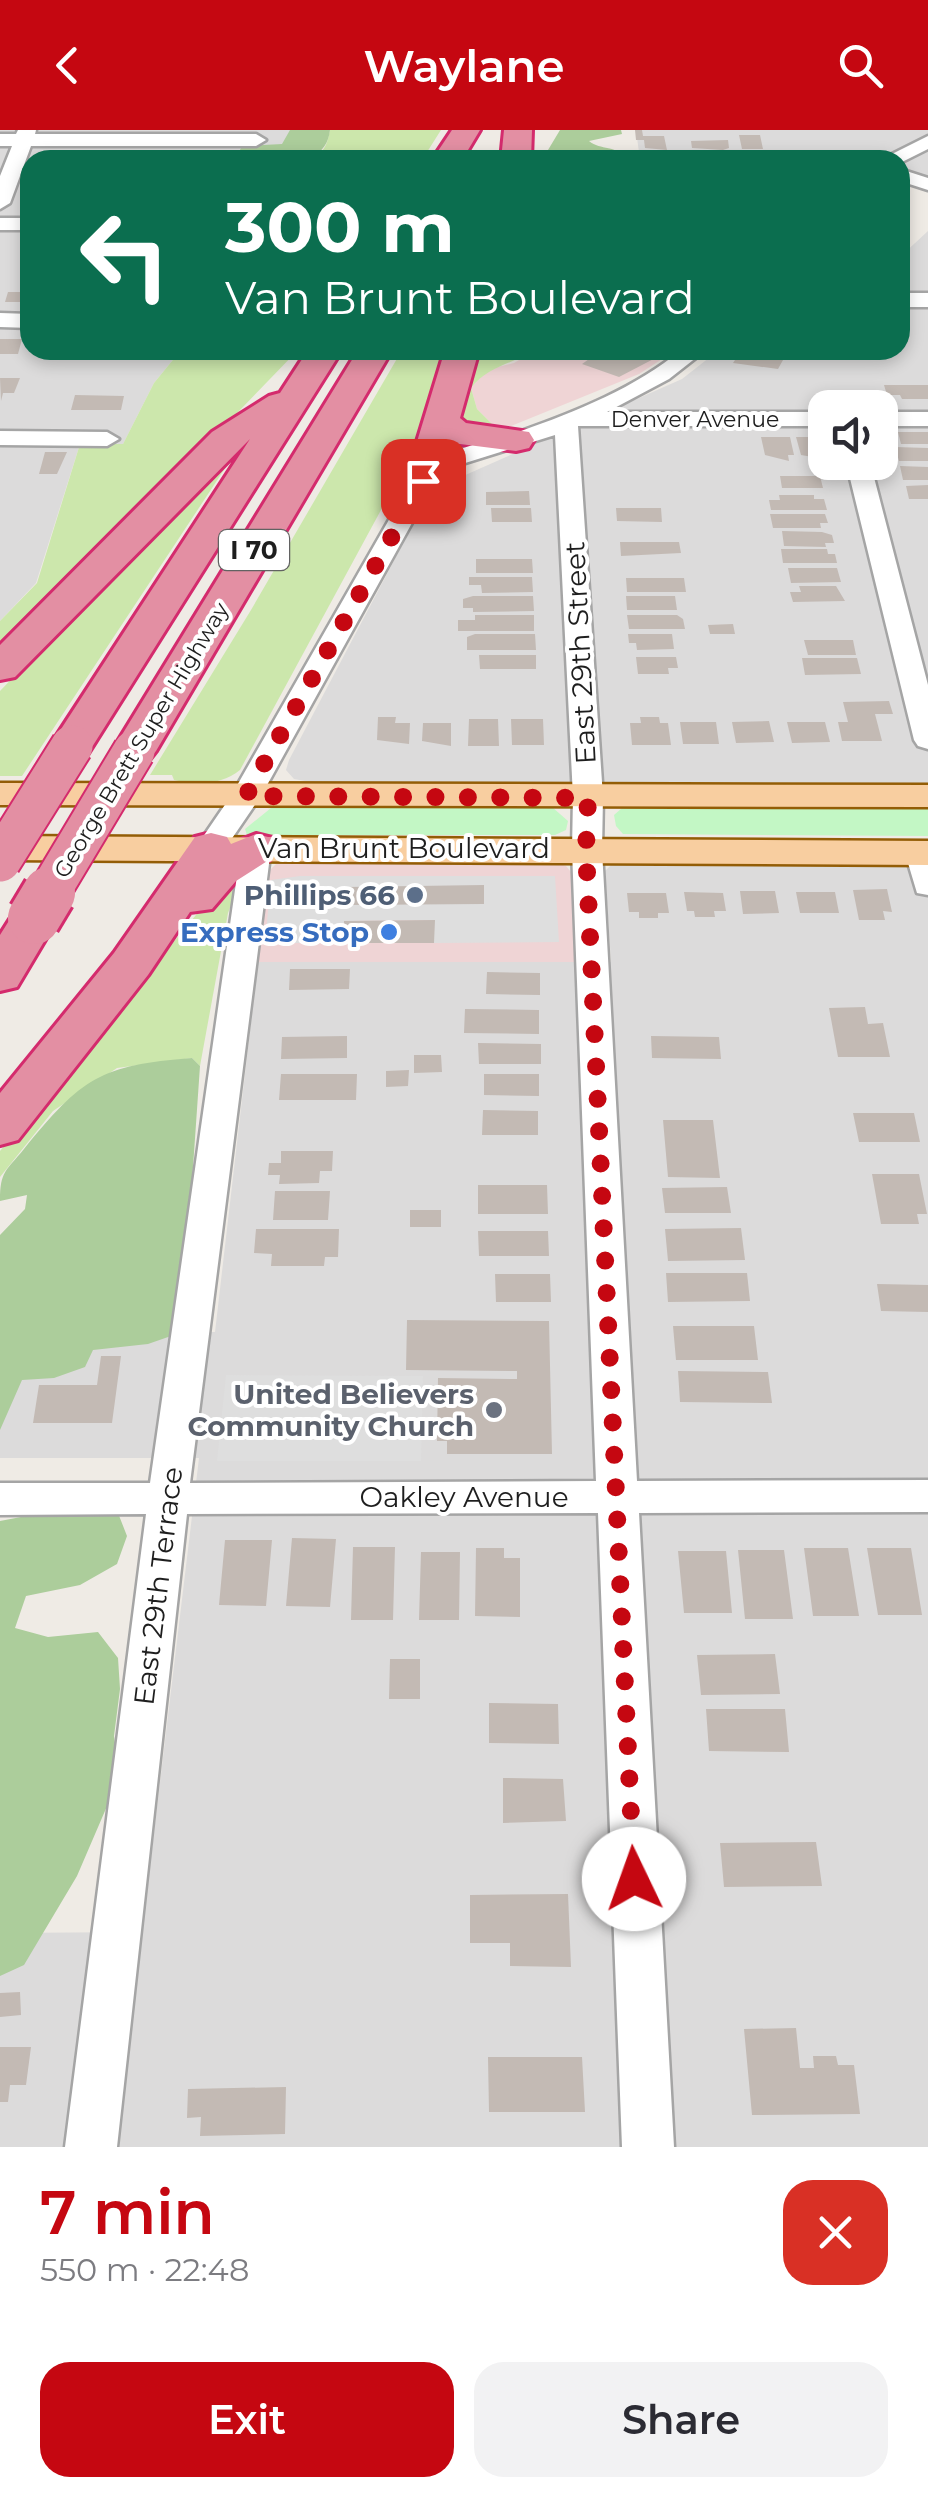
<!DOCTYPE html>
<html lang="en">
<head>
<meta charset="utf-8">
<style>
	body { margin:0; font-family:Montserrat,sans-serif; background:#f2f2f3; color:#2b2b33; height:100vh; display:flex; flex-direction:column; font-size:38px; white-space:nowrap }
	* { box-sizing:border-box; margin:0 }
	p { font-size:32px; color:#7c7c81 }
	.icon { flex:none; width:55px; height:55px; fill:none; stroke:currentColor; stroke-width:2; stroke-linecap:round; stroke-linejoin:round }
	.map { position:relative; height:2017px; overflow:hidden }
	.drawer { display:flex; flex-direction:column; background:#fff; flex:1 }
	.drawer>* { flex:none }
	.top-card { position:absolute; left:20px; top:20px; width:890px; height:210px; border-radius:30px; box-shadow:0 5px 15px #0003; background:#0b6e4f; color:#fff; overflow:hidden }
	.controls { position:absolute; left:808px; top:260px; display:grid; gap:20px }
	.controls a { display:grid; place-items:center; width:90px; height:90px; border-radius:20px; background:#fff; box-shadow:0 5px 15px #0003; font-size:50px }
	.pin { position:absolute; display:grid; place-items:center; width:85px; height:85px; color:#fff; margin:-42px; border-radius:20px; box-shadow:0 5px 15px #0006 }
	.me { position:absolute; width:110px; margin:-55px; rotate:357deg; stroke-linejoin:round; filter:drop-shadow(0 0 8px #0008) }
	.turn { display:flex; align-items:center; gap:35px; height:210px; padding:0 40px; font-size:45px }
	.turn .icon { width:130px; height:130px; stroke-width:2.5 }
	.turn b { display:block; font-size:70px; line-height:85px }
	.round { display:grid; place-items:center; flex:none; width:105px; height:105px; border-radius:30px; background:#f2f2f3 }
	.summary { display:flex; align-items:center; justify-content:space-between; height:170px; padding:0 40px }
	h1 { font-size:60px; font-weight:600; line-height:75px; color:#c50711 }
	.action { display:flex; gap:20px; margin-top:auto; padding:20px 40px }
	.action a { flex:1; height:115px; border-radius:30px; background:#c50711; color:#fff; font-size:40px; font-weight:600; line-height:115px; text-align:center }
	.action a+a { background:#f2f2f3; color:#2b2b33 }
	header { display:flex; justify-content:space-between; align-items:center; height:130px; padding:0 40px; background:#c50711; color:#fff; font-size:45px; font-weight:600 }
	.map>svg:first-child { display:block }
	.residential { fill:#dcdbdb; fill-rule:evenodd }
	.commercial { fill:#efd4d5 }
	.grass { fill:#cce7ac }
	.forest { fill:#accd9b }
	.park { fill:#c3f7c5 }
	.parking { fill:#dedede }
	.building { fill:#c3bab4 }
	.lines { fill:none; stroke-linecap:round; stroke-linejoin:round }
	.minor-casing { stroke:#a5a5a5; stroke-width:5 }
	.major-casing { stroke:#935d06; stroke-width:5 }
	.highway-casing { stroke:#d42b6d; stroke-width:6 }
	.minor { fill:#fff; fill-rule:evenodd }
	.major { fill:#f8cea0; fill-rule:evenodd }
	.highway { fill:#e38fa3; fill-rule:evenodd }
	.highway-bridge-far1-casing { stroke:#d42b6d; stroke-width:45; stroke-linecap:butt }
	.highway-bridge-casing { stroke:#d42b6d; stroke-width:58; stroke-linecap:butt }
	.highway-bridge-far1 { stroke:#e38fa3; stroke-width:41 }
	.highway-bridge { stroke:#e38fa3; stroke-width:52 }
	.route { stroke:#c50711; stroke-width:18; stroke-dasharray:0 32.4 }
	.service-dot { fill:#5c6f8a; stroke:#fff; stroke-width:4 }
	.shop-dot { fill:#3f7fe0; stroke:#fff; stroke-width:4 }
	.worship-dot { fill:#6b7280; stroke:#fff; stroke-width:4 }
	.labels { text-anchor:middle; stroke-width:8; stroke-linejoin:round; paint-order:stroke }
	.far-street-label { font-size:22px; fill:#1e1e1e; stroke:#fff }
	.shield { fill:#fff; stroke:#626262; stroke-width:2.5 }
	.shield-label { font-size:25px; font-weight:bold; fill:#1e1e1e }
	.street-label { font-size:28px; fill:#1e1e1e; stroke:#fff }
	.service-label { font-size:28px; font-weight:bold; fill:#4e5e75; stroke:#fff; text-anchor:end }
	.shop-label { font-size:28px; font-weight:bold; fill:#366cbe; stroke:#fff; text-anchor:end }
	.worship-label { font-size:28px; font-weight:bold; fill:#5b616d; stroke:#fff; text-anchor:end }
</style>
</head>
<body>
<header><svg class="icon" aria-label="back" viewBox="0 0 24 24"><path d="M15 5l-7 7 7 7"/></svg>Waylane<svg class="icon" aria-label="search" viewBox="0 0 24 24"><circle cx="10" cy="10" r="6"/><path d="M15 15l6 6"/></svg></header>
<div class="map">
<svg width="928" height="2017" viewBox="0 0 928 2017">
	<rect width="100%" height="100%" fill="#efebe5"/>
	<path class="residential" d="M0,0h298l-21,30h-247v190h151l-27,33 -31,61h-43l-44,139 -36,38z
		M636,0h292v48l-28,-8v-10h-260z
		M928,101v553l-601,1 -33,-6 -8,-9 3,-10 139,-264 17,-12 237,-105 37,-29h181v-93zM825,278h55v54h-55z
		M630,731l298,1v1285h-928v-214l142,-1 57,-474h-199v-124l215,-2 43,-370h353l-6,-91 6,-6z"/>
	<path class="commercial" d="M536,220h140l-37,24 -140,57 -22,-22 -6,-21 14,-18 29,-7z
		M552,732l14,4 5,6 5,90h-318l7,-87 12,-12z"/>
	<path class="grass" d="M330,0h111l-19,30h-118c18,-3 23,-13 26,-30z
		M181,220h117l-209,216 -89,83v-28l37,-38 43,-139h43l31,-61z
		M402,220h50l-40,122 -18,14 -154,284c-18,15 -43,15 -66,10l-2,-5h-22l101,-165z
		M474,220h62c-24,14 -48,16 -65,38l6,21 22,22 -41,-8z
		M247,305l-225,341h-22v-85z
		M230,744l12,3 -14,36 -28,153 -8,-8 -75,10 -64,43 -53,66v-26z"/>
	<path class="forest" d="M290,0h40c-5,44 -61,30 -95,30l7,-14 40,-2z
		M560,0h61l1,4 -33,7c12,10 27,3 38,19h-79v-10z
		M192,928l8,8 -11,159 -18,111 -23,8 -55,6 -8,17 -31,11 -32,2 -22,50v-195l25,-26 2,-14 -27,6c0,-30 6,-30 24,-52 58,-71 76,-84 168,-91z
		M68,1378l50,5 9,23 -10,28 -37,21 -54,11 -11,32 33,9 50,-5 20,26 2,31 -6,47 6,40 -43,100 -53,89 -24,11v-455z"/>
	<path class="park" d="M636,676l292,1v29l-305,-2 -7,-8 -2,-11 8,-7z
		M552,677l16,14 -2,9 -11,5h-308l-2,-6 26,-21z"/>
	<path class="parking" d="M300,746h255l4,66 -125,1v-23l-89,1 -2,22h-78l6,-63z
		M226,1245l197,1 -2,85h-204z"/>
	<path class="building" d="M635,0h7l1,6h21l3,14 -22,-2 -1,-8h-8z
		M739,5h21l3,14h-21z
		M728,10l1,8 -6,2 -31,-2 -1,-7z
		M8,162h22v10h-25z
		M0,209h22l-4,15h-18z
		M602,220h61l2,3 -46,24 -37,-13z
		M747,220h42l5,3 -4,6z
		M739,224l44,6 -5,9 -45,-6z
		M0,248h20l-6,15h-11l-2,8z
		M884,255h44v14h-26l-2,-4h-13z
		M75,265l49,1 -3,14h-50z
		M898,302h30v12h-27z
		M761,307h29l4,18h-6l1,6 -24,-6z
		M796,307h27l2,22 -24,-4z
		M895,317l33,1v13h-29z
		M45,322h22l-10,22h-18z
		M900,336l28,1v13h-25z
		M780,346h40l3,12h-41z
		M928,355v14h-19l-3,-13z
		M529,361l1,14h-44v-13z
		M779,365h35v4h10l3,11h-56l-2,-10h11z
		M491,378h40l1,14h-40z
		M616,378h45l1,14 -45,-1z
		M770,384h55l3,9h-8l1,5h-48z
		M782,401l40,1 10,3 2,8h-9l1,4 -42,-1z
		M620,412h59l2,11 -60,3z
		M781,419h46l1,5h7l2,9h-54z
		M476,429h56l1,14h-57z
		M788,438h49l4,14 -50,1z
		M469,447h63l1,15 -51,1 -1,-8h-12z
		M626,448h58l2,14h-59z
		M799,456h37l9,15 -52,1 -3,-10h11z
		M473,466h60l1,15 -61,1v-4h-10v-9z
		M626,466h49l2,14h-50z
		M475,485h59v16h-76v-11h17z
		M627,485h50l6,4 2,10h-56z
		M733,494l2,10h-25l-2,-9z
		M475,504h60l1,16h-69v-13z
		M628,504h44l2,15 -37,1 -1,-7h-7z
		M804,510h49l3,15h-48z
		M479,525h57v14h-56z
		M636,527h40l2,11h-10l1,6h-31z
		M802,528h55l4,16 -56,1z
		M889,571l4,13h-18l7,27h-40l-4,-19h10l-5,-20z
		M378,587h18l-1,6h15l-1,21 -32,-4z
		M640,587h19l1,6h8l3,22h-39l-2,-22h11z
		M469,589h29l1,27h-31z
		M511,589h32l1,26h-32z
		M769,591l5,21 -38,1 -4,-21z
		M680,592h36l3,22h-36z
		M787,592h38l5,20 -38,1z
		M423,593h28v23l-29,-5z
		M484,755v19l-139,1 1,-18z
		M887,759l5,23 -9,-1 2,9h-26l-6,-30z
		M740,761h35l4,22 -36,1z
		M684,762l39,1 3,18h-12l1,6h-20l-1,-6h-7z
		M796,762h39l4,21h-39z
		M627,763h39l3,20h-11v5h-19v-6h-10z
		M435,790l-1,23h-91l1,-22z
		M290,839h60l-1,20 -60,1z
		M487,842l53,1v22l-54,-1z
		M865,877l3,17 15,-1 7,34h-52l-9,-49z
		M465,879l74,1v24l-75,-1z
		M347,906v22l-66,1 1,-22z
		M651,906l68,1 2,22 -69,-1z
		M478,913l63,1v20h-62z
		M414,925h27l1,17 -28,1z
		M409,940l-1,16 -22,1v-16z
		M281,944h76l-1,26h-77z
		M484,944h55v22l-55,-1z
		M483,980l55,1v24h-56z
		M853,983h61l6,29h-61z
		M663,990h50l7,58 -52,-1z
		M281,1021h52l-1,20h-12l-1,12 -40,1 1,-9h-12l1,-12h12z
		M872,1044h47l8,40h-10l2,10h-38z
		M478,1055h69l1,29h-70z
		M727,1057l4,26h-66l-3,-25z
		M275,1061h55l-2,29h-55z
		M410,1080h31v17h-31z
		M741,1098l4,32 -77,1 -3,-32z
		M256,1099h83l-1,28h-13l-1,9h-53l1,-12 -18,-1z
		M478,1101h70l1,25h-70z
		M666,1143h81l3,28 -82,1z
		M495,1144h55l1,28h-55z
		M877,1154l51,1v27l-47,-1z
		M407,1190l142,1 3,133h-105v-13h-10l1,-63 79,1v-8l-111,-1z
		M673,1196h81l4,34h-82z
		M101,1226h20l-9,67h-79l6,-38h58z
		M678,1241l90,1 4,31 -92,-1z
		M292,1408l44,1 -6,68 -44,-1z
		M225,1410h47l-6,66 -47,-1z
		M353,1417h42l-2,73h-42z
		M476,1418h28v10h16v59l-45,-1z
		M804,1418h44l11,68h-46z
		M867,1418h44l11,67h-44z
		M738,1420h46l9,69h-48z
		M678,1421h48l6,62h-48z
		M421,1422h39l-1,68h-40z
		M775,1524l5,40 -79,1 -4,-40z
		M390,1529h30v40h-31z
		M489,1573l69,1 1,40 -70,-1z
		M706,1579h79l4,43 -80,-1z
		M503,1648l60,1 3,42 -63,2z
		M816,1712l6,44 -98,1 -4,-44z
		M568,1764l3,73 -61,-1v-23h-40v-48z
		M20,1862l1,23 -21,2v-24z
		M796,1898l4,40h14l-1,-12h23l2,9h16l6,49 -108,1 -8,-86z
		M0,1917h31l-5,38h-16l-2,17h-8z
		M488,1927h94l3,55h-96z
		M286,1957l-1,47 -85,2 1,-19 -14,1 1,-29z"/>
	<g class="lines">
		<g class="minor-casing">
			<path id="minor" d="M18,0h18l-1,4h221l10,6 -10,6h-225l-21,57 -10,6v-33l12,-30h-12v-12h16z
				M928,6v13l-28,14 -20,-3z
				M900,39l28,9v12l-28,-9z
				M0,88h30v12h-30z
				M900,163h28v14h-28z
				M0,183l30,1v14l-30,-1z
				M681,220h25l-37,29 -62,33h218v14h-247l25,371 -1,53 35,631 291,-1v32l-289,1 35,634h-52l-24,-634 -411,1 -70,633h-52l81,-633 -146,1v-32h150l91,-635 4,-6h22l4,6 -81,635 406,-2 -24,-631 1,-53 -18,-362 -93,29 -29,21 -172,311 -39,57h-22l-4,-6 35,-51 183,-320c31,-29 69,-32 107,-45 54,-19 116,-44 160,-81z
				M880,282h48v14h-48z
				M0,301l107,1 12,7 -12,7 -107,-1z
				M846,332h24l58,223v64l-10,-3 -4,-6z
				M920,714l8,2v49l-11,-2 -12,-40 4,-6z"/>
		</g>
		<g class="major-casing">
			<path id="major" d="M0,653l928,2v22l-928,-2z
				M0,706l928,5v24l-928,-5z"/>
		</g>
		<g class="highway-casing">
			<path id="highway" d="M452,0h28l-18,30h-30z
				M504,0h28l-1,30h-30z
				M308,220h34l-255,405 -15,4 -15,-4 -7,-9 200,-307 -235,238 -15,3v-35l212,-213 57,-36 11,-3z
				M358,220h34l-236,401 -7,9 -15,4 -15,-4 -7,-9z
				M445,220h34l-19,68 6,5 63,9 5,8 -5,8 -13,3 -64,-8 -16,46 -13,3 -13,-3 -5,-8z
				M211,703l16,4 4,7 25,-10 16,4 7,10 -7,10 -36,23 -24,28 -22,3 -42,63 -130,165 -18,5v-52l114,-140 81,-116z
				M34,774l17,4 7,10 -41,69 -17,4v-56l17,-27z"/>
		</g>
		<use href="#minor" class="minor"/>
		<use href="#major" class="major"/>
		<use href="#highway" class="highway"/>
		<g class="highway-bridge-far1-casing">
			<path id="highway-bridge-far1" d="M0,731l72,-115
				M47,766l87,-145"/>
		</g>
		<g class="highway-bridge-casing">
			<path id="highway-bridge" d="M34,788l15,-25"/>
		</g>
		<use href="#highway-bridge-far1" class="highway-bridge-far1"/>
		<use href="#highway-bridge" class="highway-bridge"/>
	</g>
	<g class="lines">
		<path class="route" d="M423,351l-177,315 342,2 -2,52 48,1029"/>
	</g>
	<circle class="service-dot" cx="415" cy="765" r="10"/>
	<circle class="shop-dot" cx="389" cy="802" r="10"/>
	<circle class="worship-dot" cx="494" cy="1280" r="10"/>
	<g class="labels">
		<g class="far-street-label">
			<text x="695" y="297">Denver Avenue</text>
			<text transform="translate(141 610) rotate(-59)" y="8">George Brett Super Highway</text>
		</g>
		<rect class="shield" x="219" y="400" width="70" height="40" rx="8"/>
		<g class="shield-label">
			<text x="254" y="429">I 70</text>
		</g>
		<g class="street-label">
			<text transform="translate(580 523) rotate(-93)" y="10">East 29th Street</text>
			<text x="404" y="728">Van Brunt Boulevard</text>
			<text x="464" y="1377">Oakley Avenue</text>
			<text transform="translate(158 1456) rotate(-83)" y="10">East 29th Terrace</text>
		</g>
		<g class="service-label">
			<text x="395" y="775">Phillips 66</text>
		</g>
		<g class="shop-label">
			<text x="369" y="812">Express Stop</text>
		</g>
		<g class="worship-label">
			<text x="474" y="1274">United Believers<tspan x="474" dy="32">Community Church</tspan></text>
		</g>
	</g>
</svg>
<div class="controls">
<a><svg class="icon" aria-label="sound" viewBox="0 0 24 24"><path d="M4 9h4l5-4v14l-5-4H4zM17 9q2 3 0 6"/></svg></a>
</div>
<div class="pin" style="left:423px;top:351px;background:#d93025"><svg class="icon" aria-label="arrive" viewBox="0 0 24 24"><path d="M6 21V4h12l-3 4 3 4H6"/></svg></div>
<svg class="me" style="left:634px;top:1749px" viewBox="-20 -20 40 40"><circle r="19" fill="#fff"/><path d="M0-13L10 11 0 6-10 11z" fill="#c50711"/></svg>
<div class="top-card">
<div class="turn"><svg class="icon" aria-label="left" viewBox="0 0 24 24"><path d="M17 20v-9H6M10 6l-5 5 5 5"/></svg><div><b>300 m</b>Van Brunt Boulevard</div></div>
</div>
</div>
<section class="drawer">
<div class="summary"><div><h1>7 min</h1><p>550 m · 22:48</p></div><a class="round" style="background:#d93025;color:#fff"><svg class="icon" aria-label="close" viewBox="0 0 24 24"><path d="M6 6l12 12M18 6L6 18"/></svg></a></div>
<div class="action"><a>Exit</a><a>Share</a></div>
</section>
</body>
</html>
